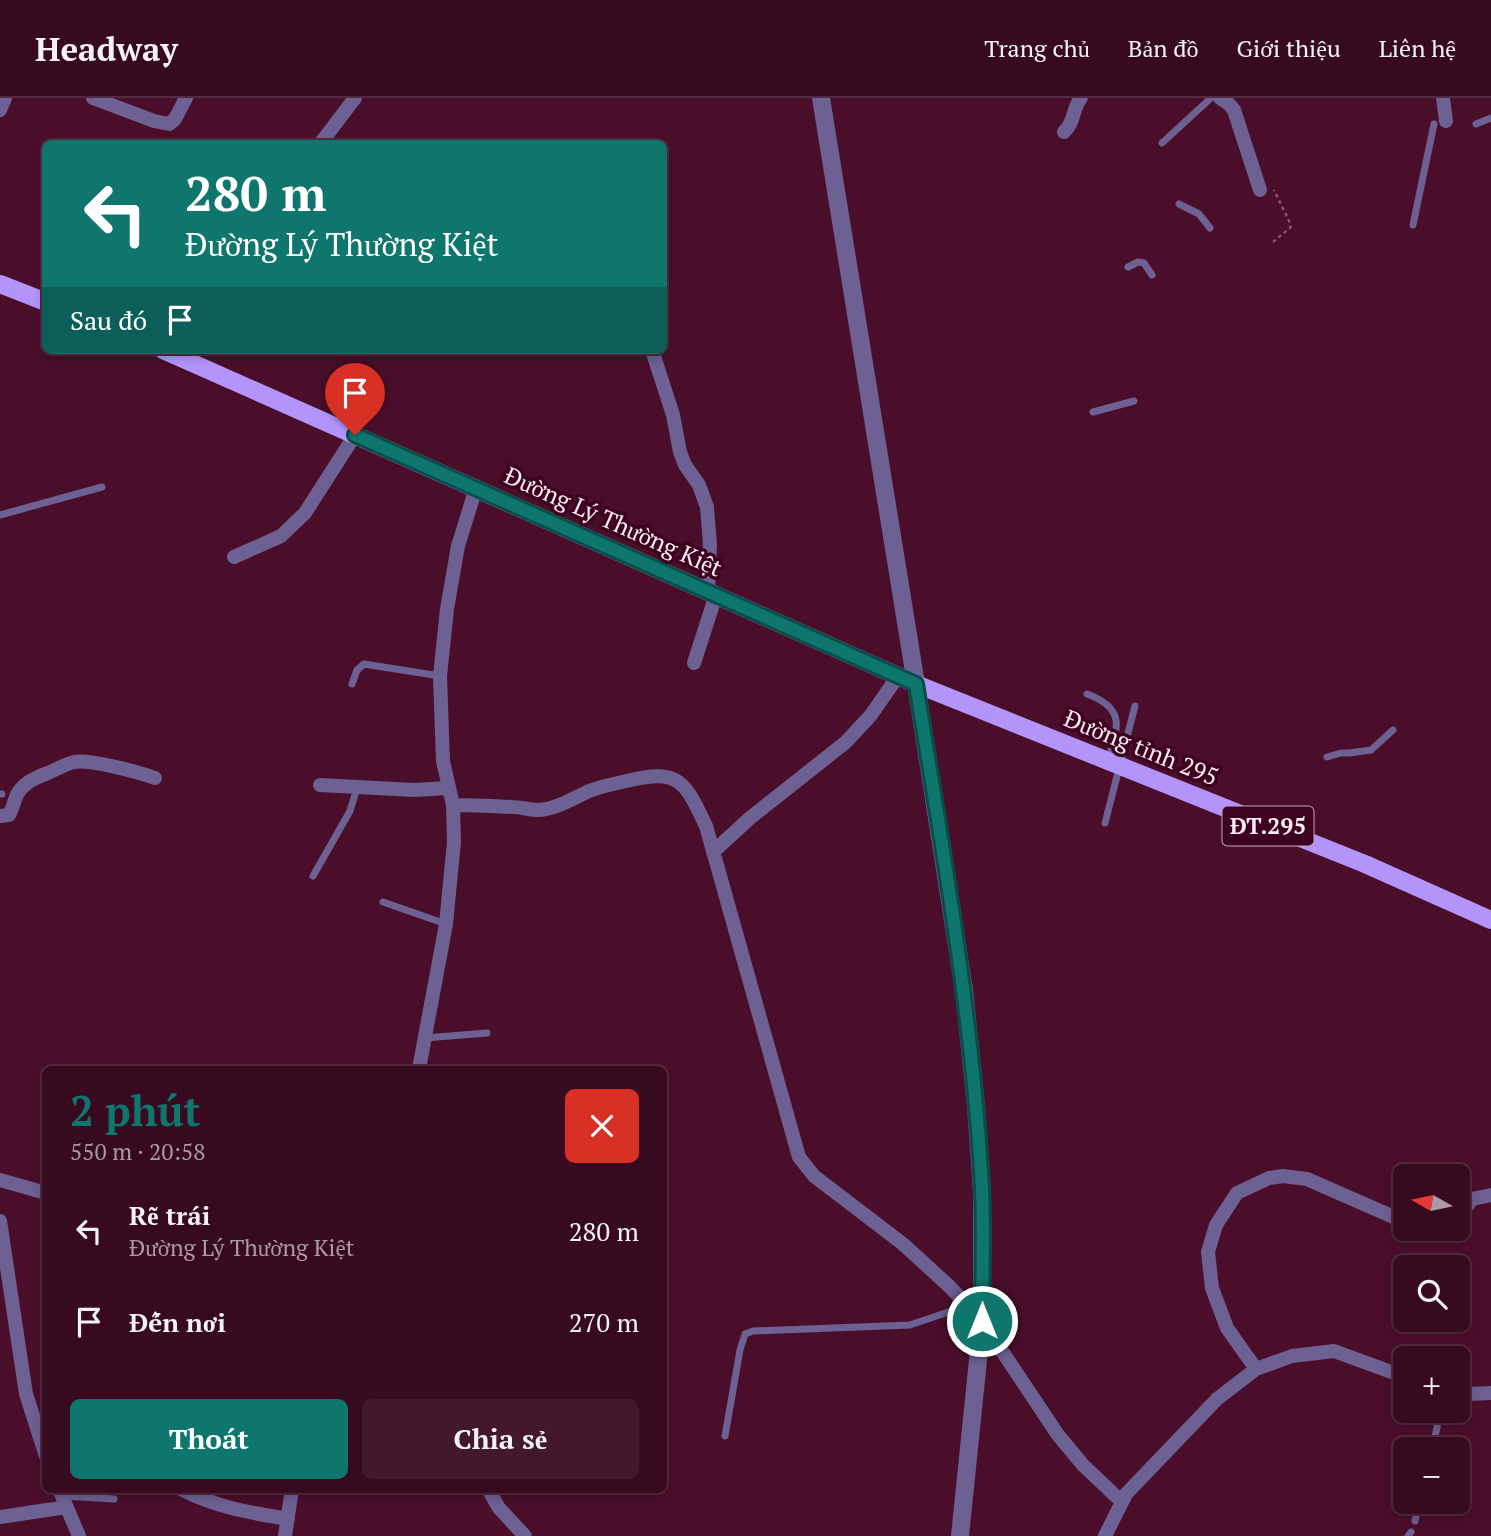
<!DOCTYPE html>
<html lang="vi">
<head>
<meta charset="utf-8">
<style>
	body { margin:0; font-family:"PT Serif",serif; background:#43182d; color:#f1f3f6; height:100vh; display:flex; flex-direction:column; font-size:26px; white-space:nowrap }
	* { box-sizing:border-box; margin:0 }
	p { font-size:23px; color:#ab9aa5 }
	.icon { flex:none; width:38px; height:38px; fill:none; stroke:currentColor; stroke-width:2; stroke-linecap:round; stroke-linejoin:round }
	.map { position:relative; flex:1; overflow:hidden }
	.side { position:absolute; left:42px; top:968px; width:625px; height:427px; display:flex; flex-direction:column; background:#380a20; border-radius:10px; box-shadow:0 4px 10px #0003,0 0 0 2px #522b3e }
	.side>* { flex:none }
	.top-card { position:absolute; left:42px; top:42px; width:625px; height:214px; border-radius:10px; box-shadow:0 4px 10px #0003,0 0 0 2px #522b3e; background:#0f766e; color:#fff; overflow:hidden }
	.needle { width:46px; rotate:279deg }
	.fabs { position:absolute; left:1393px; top:1066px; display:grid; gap:14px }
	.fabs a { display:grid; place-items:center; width:77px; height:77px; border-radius:10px; background:#380a20; box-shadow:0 4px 10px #0003,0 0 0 2px #522b3e; font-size:35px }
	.pin { position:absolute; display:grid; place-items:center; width:60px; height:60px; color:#fff; margin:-72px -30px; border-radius:50% 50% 50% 0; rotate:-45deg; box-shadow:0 0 7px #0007 }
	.pin .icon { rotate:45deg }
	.me { position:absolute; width:77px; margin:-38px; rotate:0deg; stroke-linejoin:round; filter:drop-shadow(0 0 5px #0008) }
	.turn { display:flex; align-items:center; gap:24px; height:147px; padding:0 28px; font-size:32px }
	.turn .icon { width:91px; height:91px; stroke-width:2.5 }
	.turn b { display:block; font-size:49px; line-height:60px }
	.then { display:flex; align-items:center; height:66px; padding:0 28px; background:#0003; gap:14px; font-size:26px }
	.round { display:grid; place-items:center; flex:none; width:74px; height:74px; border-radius:10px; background:#43182d }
	.headline { display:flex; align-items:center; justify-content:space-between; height:119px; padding:0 28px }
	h1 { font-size:42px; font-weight:700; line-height:52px; color:#0f766e }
	.button { display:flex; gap:14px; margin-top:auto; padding:14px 28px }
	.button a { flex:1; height:80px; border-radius:10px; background:#0f766e; color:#fff; font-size:28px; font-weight:700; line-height:80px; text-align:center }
	.button a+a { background:#43182d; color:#f1f3f6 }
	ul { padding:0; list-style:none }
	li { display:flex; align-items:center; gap:21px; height:91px; padding:0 28px }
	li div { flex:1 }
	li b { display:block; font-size:26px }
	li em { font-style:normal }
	header { display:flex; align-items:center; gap:42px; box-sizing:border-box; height:98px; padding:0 35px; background:#380a20; border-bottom:2px solid #522b3e }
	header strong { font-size:33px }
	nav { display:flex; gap:38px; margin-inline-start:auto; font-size:24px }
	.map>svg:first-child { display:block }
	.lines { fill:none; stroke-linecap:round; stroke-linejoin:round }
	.path { stroke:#85576d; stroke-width:2.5; stroke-dasharray:3.5 3.5; stroke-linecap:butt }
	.service { stroke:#6d6092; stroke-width:7 }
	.minor { stroke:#6d6092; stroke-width:14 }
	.tertiary { stroke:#6d6092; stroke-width:18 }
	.primary { stroke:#b294fb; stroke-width:18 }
	.route-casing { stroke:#0a4d48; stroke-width:18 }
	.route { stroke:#0f766e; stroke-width:12 }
	.labels { text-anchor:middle; stroke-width:7; stroke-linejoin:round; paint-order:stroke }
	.shield { fill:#3e0221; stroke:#c4a6b3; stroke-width:2 }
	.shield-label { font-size:23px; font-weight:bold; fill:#fdecf2 }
	.street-label { font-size:24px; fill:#fdecf2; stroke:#3e0221 }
</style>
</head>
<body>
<header>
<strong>Headway</strong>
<nav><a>Trang chủ</a><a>Bản đồ</a><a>Giới thiệu</a><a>Liên hệ</a></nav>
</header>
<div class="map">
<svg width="1491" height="1438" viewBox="0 0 1491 1438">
	<rect width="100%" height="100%" fill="#4a0e2b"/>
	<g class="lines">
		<path class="path" d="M1273,144l17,-14 1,-3 -17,-35"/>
		<path class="service" d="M1476,26l15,-6
			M1162,45l49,-45
			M1179,106l20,10 11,14
			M1413,127l21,-101
			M1128,169l10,-5 6,1 8,12
			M1093,314l41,-11
			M0,417l102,-28
			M352,586l5,-14 7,-6 76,12
			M1087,596c38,14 32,32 21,66
			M1327,659l14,-4h8l22,-3 22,-20
			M0,696h2
			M1105,725l30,-117
			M313,778l37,-65 7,-23
			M383,804l63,22
			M425,940l62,-5
			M725,1338l15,-86 5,-16 8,-3 157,-6 56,-19
			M1432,1351l9,-39
			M63,1398l51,3
			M1415,1423l4,-19
			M1408,1438l3,-4"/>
		<path class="minor" d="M93,0l61,23 15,3 6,-5 11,-21
			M1220,0l9,6 5,6 26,80
			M1443,0l3,23
			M0,12l5,-12
			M1064,34c11,-9 8,-24 17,-34
			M320,46l35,-46
			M652,252l21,65 7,37 5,13 14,20 8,22 3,37 -2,47
			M234,459l47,-21 24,-23 50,-78
			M694,565l20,-62 -1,-7
			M320,687l94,5 35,-2
			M453,707c19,0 39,1 59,2 9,0 18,3 27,3 17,-1 35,-12 50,-19 13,-5 28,-8 42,-11 49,-12 55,4 75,46l93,331 15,19 89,68 47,43 32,34 76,114 25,30 39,37
			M0,718l9,-1c5,-8 5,-18 11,-25 6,-8 19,-14 28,-17 8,-3 17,-9 26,-11 16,-3 64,10 81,16
			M713,754l37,-34 96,-76 25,-27 27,-39
			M419,971l27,-145 8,-82 -1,-37 -10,-44 -3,-85 7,-67 11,-63 18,-58
			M0,1082l46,13
			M1458,1120l14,-19 19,-4
			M0,1123l26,173 20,62
			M1432,1130h8
			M1256,1271l-29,-41 -15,-40 -4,-36 8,-27 21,-32 32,-15 14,-2 24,3 98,43
			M1458,1295l10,1 23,-1
			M59,1391l20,47
			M181,1391c34,18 70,24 107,30
			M488,1391l11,19 26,28
			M0,1419l67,-10
			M285,1438l7,-47
			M1105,1438l21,-42 91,-95 39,-30 36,-13 42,-5 71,26"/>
		<path class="tertiary" d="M821,0l95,586 48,306 12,116 6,86v129l-22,215"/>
		<path class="primary" d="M0,186l46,18
			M163,252l753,334 449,180 126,56"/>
	</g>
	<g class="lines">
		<g class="route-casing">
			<path id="route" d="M355,337l561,249c27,167 57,335 66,505 2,44 0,88 0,132"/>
		</g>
		<use href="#route" class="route"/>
	</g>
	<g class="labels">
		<rect class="shield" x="1222.5" y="708.5" width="91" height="39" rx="5"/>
		<g class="shield-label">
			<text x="1268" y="736">ĐT.295</text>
		</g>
		<g class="street-label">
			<text transform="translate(613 424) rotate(24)" y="8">Đường Lý Thường Kiệt</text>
			<text transform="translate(1141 650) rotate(22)" y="8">Đường tỉnh 295</text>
		</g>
	</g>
</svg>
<div class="fabs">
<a><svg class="needle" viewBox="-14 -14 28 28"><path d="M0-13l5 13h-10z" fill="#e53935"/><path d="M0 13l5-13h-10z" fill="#ab9aa5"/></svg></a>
<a><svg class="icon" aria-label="search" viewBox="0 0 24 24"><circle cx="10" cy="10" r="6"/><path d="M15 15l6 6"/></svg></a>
<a>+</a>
<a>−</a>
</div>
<div class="pin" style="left:355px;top:337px;background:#d93025"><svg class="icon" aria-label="arrive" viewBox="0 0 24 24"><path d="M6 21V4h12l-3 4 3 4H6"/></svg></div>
<svg class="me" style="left:982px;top:1223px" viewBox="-20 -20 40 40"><circle r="17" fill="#0f766e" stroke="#fff" stroke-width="3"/><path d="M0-11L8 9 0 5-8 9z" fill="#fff"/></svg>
<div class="top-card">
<div class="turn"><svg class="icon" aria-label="left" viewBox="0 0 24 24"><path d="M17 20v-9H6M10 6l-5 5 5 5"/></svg><div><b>280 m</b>Đường Lý Thường Kiệt</div></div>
<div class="then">Sau đó<svg class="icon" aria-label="arrive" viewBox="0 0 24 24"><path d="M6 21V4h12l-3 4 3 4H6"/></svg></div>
</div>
<section class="side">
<div class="headline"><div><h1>2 phút</h1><p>550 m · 20:58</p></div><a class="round" style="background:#d93025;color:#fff"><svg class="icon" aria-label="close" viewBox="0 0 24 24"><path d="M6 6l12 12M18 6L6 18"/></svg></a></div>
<ul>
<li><svg class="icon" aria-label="left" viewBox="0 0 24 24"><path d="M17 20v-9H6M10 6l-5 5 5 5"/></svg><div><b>Rẽ trái</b><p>Đường Lý Thường Kiệt</p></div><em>280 m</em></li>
<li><svg class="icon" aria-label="arrive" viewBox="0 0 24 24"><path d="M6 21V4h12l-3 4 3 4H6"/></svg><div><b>Đến nơi</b></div><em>270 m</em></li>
</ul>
<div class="button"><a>Thoát</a><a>Chia sẻ</a></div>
</section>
</div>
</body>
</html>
